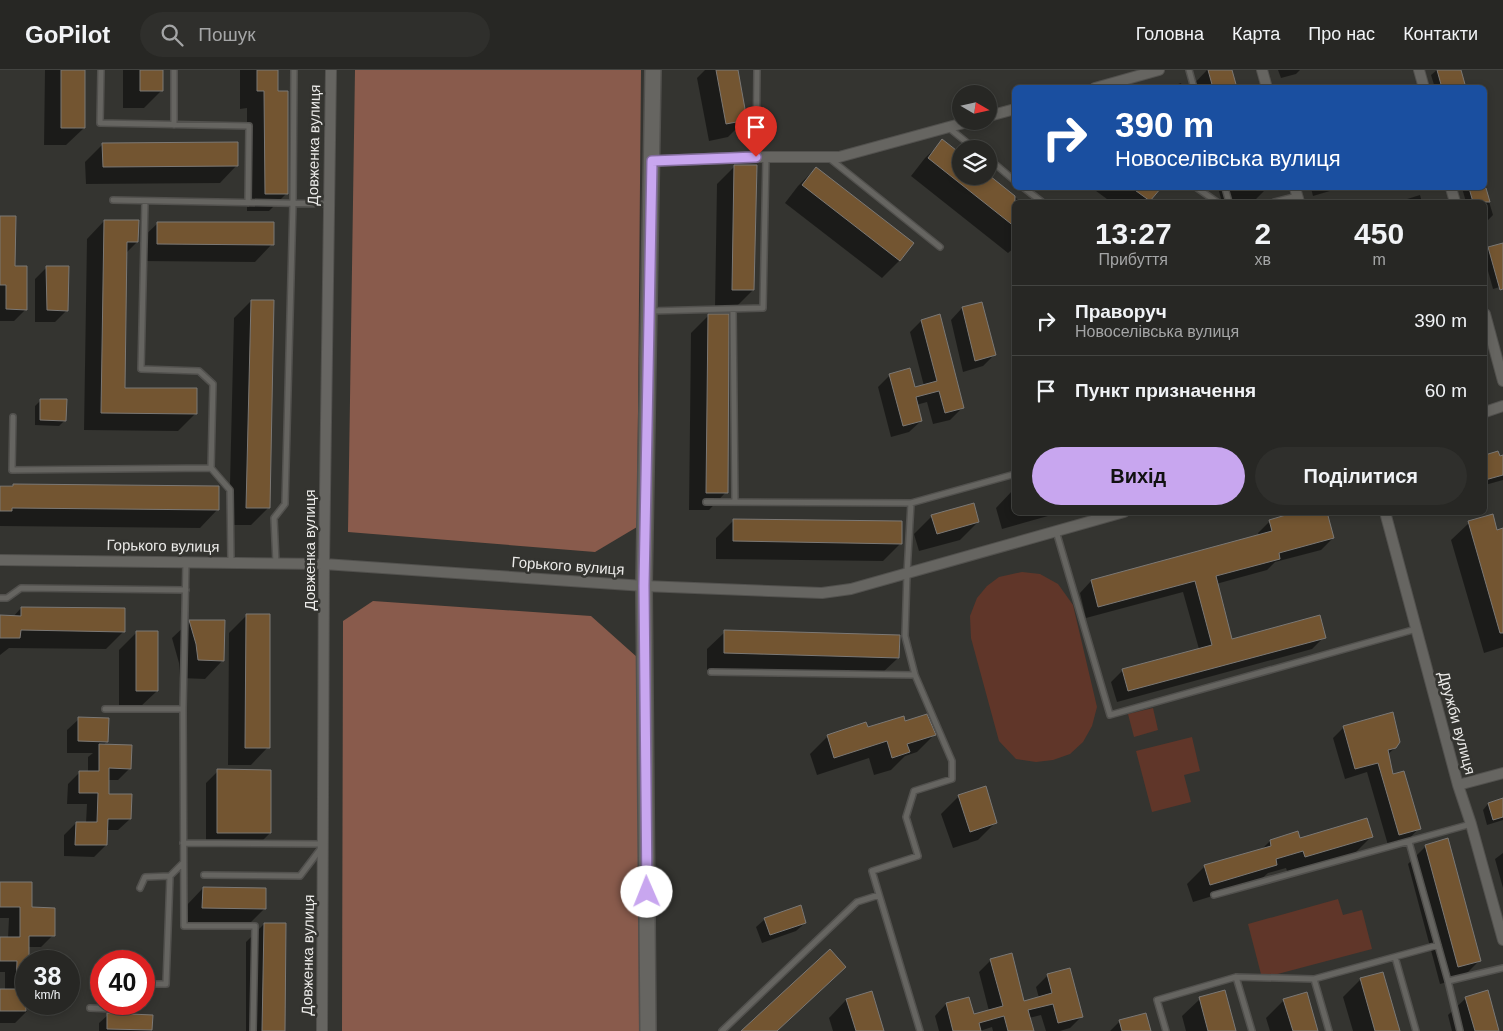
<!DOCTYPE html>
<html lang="uk">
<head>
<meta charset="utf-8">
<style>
	body { margin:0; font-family:Helvetica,sans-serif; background:#2f2f2c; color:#f1f3f6; height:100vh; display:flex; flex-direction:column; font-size:19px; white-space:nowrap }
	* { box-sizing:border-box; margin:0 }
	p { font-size:16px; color:#a4a5a6 }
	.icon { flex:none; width:28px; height:28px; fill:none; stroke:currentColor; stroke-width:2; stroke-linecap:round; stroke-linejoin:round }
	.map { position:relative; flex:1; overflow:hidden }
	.panel { position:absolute; left:1012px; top:130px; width:475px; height:315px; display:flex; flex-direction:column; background:#272724; border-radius:8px; box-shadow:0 2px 8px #0003,0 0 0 1px #434441 }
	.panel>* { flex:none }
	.top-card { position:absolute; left:1012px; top:15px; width:475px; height:105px; border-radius:8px; box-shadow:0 2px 8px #0003,0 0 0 1px #434441; background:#1a4fa0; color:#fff; overflow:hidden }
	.needle { width:32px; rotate:99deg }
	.tools { position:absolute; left:952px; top:15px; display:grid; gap:10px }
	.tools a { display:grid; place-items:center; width:45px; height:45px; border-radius:50%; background:#272724; box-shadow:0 2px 8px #0003,0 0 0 1px #434441; font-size:25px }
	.speed { position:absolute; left:15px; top:880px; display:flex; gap:10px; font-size:25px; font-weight:700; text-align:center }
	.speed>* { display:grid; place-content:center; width:65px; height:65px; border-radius:50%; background:#272724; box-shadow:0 2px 8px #0003,0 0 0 1px #434441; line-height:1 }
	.speed small { font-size:12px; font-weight:400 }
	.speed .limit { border:8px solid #d22; background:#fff; color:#111 }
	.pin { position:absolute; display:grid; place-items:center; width:42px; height:42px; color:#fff; margin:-51px -21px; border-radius:50% 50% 50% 0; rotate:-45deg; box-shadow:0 0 5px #0007 }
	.pin .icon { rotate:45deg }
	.me { position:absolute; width:55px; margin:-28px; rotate:359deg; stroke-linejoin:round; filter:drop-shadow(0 0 4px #0008) }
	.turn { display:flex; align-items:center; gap:18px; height:105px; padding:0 20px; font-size:22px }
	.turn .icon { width:65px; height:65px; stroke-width:2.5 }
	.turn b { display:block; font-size:35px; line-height:42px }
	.eta { display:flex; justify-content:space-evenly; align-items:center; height:85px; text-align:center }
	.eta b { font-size:30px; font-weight:600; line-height:35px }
	.primary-button { display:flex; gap:10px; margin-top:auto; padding:10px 20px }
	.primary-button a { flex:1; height:58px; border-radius:30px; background:#c8a6ef; color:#111; font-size:20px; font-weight:600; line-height:58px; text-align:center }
	.primary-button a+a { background:#2f2f2c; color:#f1f3f6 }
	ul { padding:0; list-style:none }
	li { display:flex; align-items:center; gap:15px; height:70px; padding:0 20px; border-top:1px solid #434441 }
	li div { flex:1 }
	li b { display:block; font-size:19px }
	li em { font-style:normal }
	header { display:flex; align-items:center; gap:30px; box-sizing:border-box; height:70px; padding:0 25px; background:#272724; border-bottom:1px solid #434441 }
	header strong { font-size:24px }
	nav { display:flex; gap:28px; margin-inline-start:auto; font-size:18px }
	.search { width:350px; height:45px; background:#2f2f2c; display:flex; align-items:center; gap:12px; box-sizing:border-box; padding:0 18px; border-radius:28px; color:#a4a5a6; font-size:19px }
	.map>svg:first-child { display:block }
	.green { fill:#603629 }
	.forest { fill:#895b4c }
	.shadow { fill:#0007 }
	.building { fill:#735531; stroke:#7b7875 }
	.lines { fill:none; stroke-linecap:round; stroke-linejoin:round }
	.lane-casing { stroke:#52514e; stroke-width:8 }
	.street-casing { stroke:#52514e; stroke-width:12 }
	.secondary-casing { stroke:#52514e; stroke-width:18 }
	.lane { stroke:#666561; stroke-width:5 }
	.street { stroke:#666561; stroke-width:10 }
	.secondary { stroke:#666561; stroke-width:15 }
	.route-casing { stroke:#826c9b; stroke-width:12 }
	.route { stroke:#c8a6ef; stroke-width:9 }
	.labels { text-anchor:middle; stroke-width:5; stroke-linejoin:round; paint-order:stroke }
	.street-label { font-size:15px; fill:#ecebe9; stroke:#343430 }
</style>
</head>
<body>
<header>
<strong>GoPilot</strong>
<div class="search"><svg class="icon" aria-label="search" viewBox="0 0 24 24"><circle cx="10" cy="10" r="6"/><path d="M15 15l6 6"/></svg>Пошук</div>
<nav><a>Головна</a><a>Карта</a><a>Про нас</a><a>Контакти</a></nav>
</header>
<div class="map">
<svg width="1503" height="961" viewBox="0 0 1503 961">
	<rect width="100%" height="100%" fill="#343430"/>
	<path class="green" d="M1022,502l18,2 18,10 15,21 24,102 -5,19 -9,16 -13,12 -17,6 -17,2 -20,-3 -17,-18 -28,-103 -1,-22 7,-18 10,-12 12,-9z
		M1153,638l5,22 -24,7 -6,-23z
		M1192,667l8,34 -16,4 7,27 -39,10 -16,-61z
		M1338,829l5,16 19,-5 10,39 -110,29 -14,-54z"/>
	<path class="forest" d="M355,0h286l-4,457 -42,25 -247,-20z
		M373,531l218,15 47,42 1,373h-297l1,-410z"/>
	<path class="shadow" d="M45,0h39v58l-18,17h-22z
		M123,0h39v20l-18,18h-21z
		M240,0h36v22l11,101 -18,18h-22v-103l-7,1z
		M705,0h31l9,50 -17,17 -19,4 -12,-63z
		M1207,0h24l4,18h-45z
		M1278,0h22l-4,4 -15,4z
		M1437,0h22l6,18h-30l-4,-13z
		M1181,13l2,5h-14l1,-1z
		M943,71l18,14v21h27l33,26h-6v45l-7,6 -97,-77 14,-18z
		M103,74l134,21 -17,18 -134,1 -1,-22z
		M735,96l18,124 -17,17h-21l2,-123z
		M816,98l84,92 -18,18 -97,-75 13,-17z
		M1092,118h67l-12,14h-36z
		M1218,118h45l1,3 -11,11h-31z
		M1311,118h29l-27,8z
		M1462,118h23l8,27 -6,6 -2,1v-20h-19z
		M1420,125l2,7h-21l3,-2z
		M0,147l26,92 -12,12h-14z
		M104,151l33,21 -11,11 -2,136 72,24 -18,18 -94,-1 3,-191z
		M158,153l114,21 -17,18 -115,-1v-21z
		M1503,175v41l-10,3 -8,-29v-8l4,-4z
		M47,197l20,43 -12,12h-20v-43z
		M251,231l17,207 -17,17h-22l5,-207z
		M962,238l33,46 -12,12 -20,6 -12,-52z
		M709,245l17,177 -17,18h-20l2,-177z
		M921,251l41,87 -12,12 -17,4 -6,-22 -11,3 5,16 -12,11 -18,5 -13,-50 12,-12 24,13 10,-2 -14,-54z
		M41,330l24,20 -6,6 -24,-1v-19z
		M1485,386h18v24l-18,5z
		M0,415l218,2 -1,23 -17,18 -200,-2z
		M1013,420h2v22h47l-60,17 -6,-21z
		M932,446l46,6 -18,18 -41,11 -5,-17z
		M734,450l166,24 -17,17 -167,-2v-21z
		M1270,451l63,17 -12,12 -46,12 -8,8 -51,14 15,57 93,-4 -12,12 -195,53 -6,-20 12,-12 76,-21 -16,-57 -97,26 -6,-25 11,-12 168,-45 -1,-3z
		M1469,453l27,9 7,-2v117l-19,6 -33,-113z
		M21,538l102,24 -17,17 -97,-1 -9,7v-38h13z
		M246,546l22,131 -17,18h-23l1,-132z
		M190,551l32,40 -17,18 -25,-1 -1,-15 -7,-25z
		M137,562l20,59 -18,17h-20v-58z
		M725,562l173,26 -18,17 -173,-5v-21z
		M79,649l28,22 -4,5 27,22 -12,12h-10l-1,15 23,24 -12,11h-12v15l-12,12 -30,-1v-21l12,-12h10l1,-19h-20l1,-20 12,-12 8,1v-16l5,-4h-26v-23z
		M905,652l29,13 -17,17 -12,4 -14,14 -17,5 -5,-17 -52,17 -7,-21 18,-18z
		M1344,657l51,21 -7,6 4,22 27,52 -10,11 -21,6 -21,-73 -22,7 -12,-41z
		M218,701l52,62 -12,12h-52v-62z
		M959,726l37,26 -18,18 -25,8 -12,-34z
		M1503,730v20l-16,5 -4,-15 5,-6z
		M1371,767l-17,17 -66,20 -2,-6 -18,5 -10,9 -65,20 -6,-18 18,-18 56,-16 9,-9z
		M1426,776l54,114 -18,18 -22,6 -32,-120z
		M1503,783v35l-8,-29z
		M0,813l31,26 22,26 -12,12h-13v14h-2l1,50 -12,12h-15v-33h5v-18h-5v-34h8l1,-20h-9z
		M203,818l62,20 -18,18 -62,-1 1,-19z
		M765,849l40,4 -9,8 -34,12 -6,-16z
		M264,854l20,107h-38v-89z
		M991,890l32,42 16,-4 -3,-11 12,-12 34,41 -12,12 -10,3h-14l-5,-16 -12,3 3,13h-39l-1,-4 -12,4h-41l-4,-15 11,-12 27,12 16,-5 -10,-39z
		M1382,903l16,58h-45l-10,-34 17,-17z
		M871,922l12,39h-50l-4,-13 17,-18z
		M1466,928l32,33h-46l-4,-16z
		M1200,929l35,32h-49l-4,-15z
		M1284,930l33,31h-47l-4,-13z
		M108,945l43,15 -1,1h-51v-8z
		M1120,951l30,10h-40z"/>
	<path class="building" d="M61,0h24v58h-24z
		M140,0h23v21h-23z
		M257,0h21v21h10v103h-23l-1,-103h-7z
		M716,0h22l9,50 -21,4z
		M1208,0h24l5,18h-24z
		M1437,0h24l5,18h-24z
		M942,69l19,15v22h29l25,20v31l-87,-69z
		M238,72v24l-135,1 -1,-24z
		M734,95h23l-3,125h-22z
		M816,97l98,76 -14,18 -98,-76z
		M1132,118h29l-11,13z
		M1469,118h17l4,14h-17z
		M0,146h16l-1,50h12v44l-21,-1v-24h-6z
		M104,150h35l-1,22h-11l-2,146h72v26l-96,-1z
		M157,152h117v23l-117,-1z
		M1503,173v46l-3,1 -12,-43z
		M46,196h23l-1,45 -21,-1z
		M251,230h23l-4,208h-24z
		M982,232l14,53 -21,6 -13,-54z
		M708,244h21l-1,179h-22z
		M940,244l24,94 -19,5 -6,-22 -23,6 6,24 -19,5 -14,-52 21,-6 5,19 22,-6 -16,-61z
		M40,329h27l-1,22 -26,-1z
		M1498,381l2,5 3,-1v20l-18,5v-25z
		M13,414l206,2v24l-207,-2v3h-12v-25h13z
		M974,433l5,19 -42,12 -6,-19z
		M1296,442h31l7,26 -55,15 1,6 -64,17 16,63 88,-24 6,23 -198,53 -6,-22 90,-24 -17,-64 -97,26 -7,-27 181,-49 -3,-11z
		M1493,444l4,16 6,-2v105h-3l-32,-112z
		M733,449l169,2v23l-169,-3z
		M21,537l104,1v24l-104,-2 -1,8h-20v-23l21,1z
		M246,544h24v134h-25z
		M189,550h36l-1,41 -26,-1 -2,-16z
		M724,560l176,5 -1,23 -175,-5z
		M136,561h22v60h-22z
		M1393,642l7,30 -4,6 -8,2 5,24 11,-3 17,58 -22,6 -21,-72 -23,6 -12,-43z
		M927,644l9,21 -29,9 3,8 -18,6 -5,-17 -53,17 -7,-23 39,-13 2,5 36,-11 1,5z
		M78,647l31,1 -1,24 -30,-1z
		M99,674l33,1 -1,24 -22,-1v26h23l-1,25h-23l-1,26h-32l1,-23h21l1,-29h-19v-22h20z
		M217,699l54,1v63h-54z
		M986,716l11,37 -27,9 -12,-37z
		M1503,728v19l-10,3 -5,-17z
		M1367,748l6,19 -68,20 -2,-6 -27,8 1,6 -67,20 -6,-20 67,-19 -1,-6 28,-9 2,7z
		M1448,768l33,123 -23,6 -33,-122z
		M0,812h32v25l23,1v28h-26v25h-3v50h-26v-22h16l1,-28h-17v-24h20v-30h-20z
		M203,817l63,1v21l-64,-1z
		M801,835l5,18 -36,12 -6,-17z
		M264,853h22l-1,108h-23z
		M830,879l16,18 -69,64h-36z
		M1012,883l12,48 28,-8 -5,-19 23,-6 13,49 -25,6 -5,-19 -25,6 6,21h-26l-4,-15 -25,7 2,8h-28l-7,-28 23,-6 5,17 29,-8 -13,-47z
		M1383,902l17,59h-25l-15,-53z
		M1225,920l11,41h-28l-9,-34z
		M1488,920l11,41h-24l-10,-34z
		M872,921l12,40h-28l-10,-32z
		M1307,922l11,39h-25l-10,-32z
		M107,943l46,2 -1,15 -45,-1z
		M1146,943l5,18h-29l-3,-11z"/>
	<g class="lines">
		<g class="lane-casing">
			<path id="lane" d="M101,0l-1,53 149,3 -1,77
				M174,0v55
				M1189,0l5,18
				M949,58l26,21
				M756,87l1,-87
				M829,88l111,89
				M989,89l26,22
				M1024,118l18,14
				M1197,118l20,14
				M1225,118l4,14
				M113,130l215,4
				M145,131l-4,168 58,2 14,13 -2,84 19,22 1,72
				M1274,132l23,-6
				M733,239l2,193
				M650,241l113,-3 3,-151
				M13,347l-1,53 199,-2
				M706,432l205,1 104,-29
				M911,433l-4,70 -2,63 10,39 37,86v18l-38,12 -8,26 12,39 -46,15 48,160
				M1056,461l54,184 306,-86
				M186,491l-3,148 1,217h71l-2,105
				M276,493l-2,-45 11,-14 8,-301 1,-133
				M0,528h7l14,-10 165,2
				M711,602l204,3
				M105,639h78
				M1409,772l39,139
				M183,773l140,1
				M204,805l96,1 22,-29
				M170,806l13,-13
				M140,818l5,-11 25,-1 -4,108h-16l-6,4
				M1214,825l257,-71
				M1395,887l21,74
				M1236,907l16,54
				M1314,909l15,52
				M90,938l22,1 8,-5
				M722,961l135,-129 22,-7
				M1166,961l-9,-31 79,-23 78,2 124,-34
				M1460,961l-12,-50 55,-13"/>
		</g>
		<g class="street-casing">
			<path id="street" d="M1262,0l5,18
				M1419,0l5,18
				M1095,18l64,-18
				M989,46l26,-7
				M652,91l104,-4h83l132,-36
				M1295,118l4,14
				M1451,118l4,14
				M1485,244l18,67
				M1485,342l18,-6
				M1385,442l73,273 13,39 32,116
				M0,490l324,4 320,22 178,7 29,-4 273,-77
				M1458,715l45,-12
				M322,961l2,-467 7,-494"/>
		</g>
		<g class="secondary-casing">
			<path id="secondary" d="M648,961l-4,-445 9,-516"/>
		</g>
		<use href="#lane" class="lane"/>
		<use href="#street" class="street"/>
		<use href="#secondary" class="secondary"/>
	</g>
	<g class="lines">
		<g class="route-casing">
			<path id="route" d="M647,822l-3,-306 8,-425 104,-4"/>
		</g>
		<use href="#route" class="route"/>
	</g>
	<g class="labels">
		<g class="street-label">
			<text transform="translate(314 75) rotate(-89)" y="5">Довженка вулиця</text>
			<text transform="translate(163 476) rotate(1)" y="5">Горького вулиця</text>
			<text transform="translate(310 480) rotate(-90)" y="5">Довженка вулиця</text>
			<text transform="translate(568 496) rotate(4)" y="5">Горького вулиця</text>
			<text transform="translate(1457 653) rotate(75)" y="5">Дружби вулиця</text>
			<text transform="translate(308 885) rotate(-89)" y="5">Довженка вулиця</text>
		</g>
	</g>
</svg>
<div class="tools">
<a><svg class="needle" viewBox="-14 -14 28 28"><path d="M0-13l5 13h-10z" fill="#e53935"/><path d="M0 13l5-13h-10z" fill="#a4a5a6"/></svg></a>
<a><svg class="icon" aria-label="layers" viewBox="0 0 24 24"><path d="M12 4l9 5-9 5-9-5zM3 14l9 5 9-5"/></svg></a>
</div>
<div class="speed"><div>38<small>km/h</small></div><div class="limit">40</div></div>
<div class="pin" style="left:756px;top:87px;background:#d93025"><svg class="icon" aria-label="arrive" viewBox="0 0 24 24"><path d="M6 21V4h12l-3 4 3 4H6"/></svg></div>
<svg class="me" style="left:647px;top:822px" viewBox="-20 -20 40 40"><circle r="19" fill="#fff"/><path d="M0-13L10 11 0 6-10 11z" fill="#c8a6ef"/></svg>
<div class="top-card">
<div class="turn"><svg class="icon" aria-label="right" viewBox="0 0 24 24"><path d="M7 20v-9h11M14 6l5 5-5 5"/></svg><div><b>390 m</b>Новоселівська вулиця</div></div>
</div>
<section class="panel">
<div class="eta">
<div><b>13:27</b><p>Прибуття</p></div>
<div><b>2</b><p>хв</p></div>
<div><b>450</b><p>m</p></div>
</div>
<ul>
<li><svg class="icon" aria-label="right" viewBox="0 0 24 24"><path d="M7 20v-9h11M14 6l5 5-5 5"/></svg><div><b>Праворуч</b><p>Новоселівська вулиця</p></div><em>390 m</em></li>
<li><svg class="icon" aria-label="arrive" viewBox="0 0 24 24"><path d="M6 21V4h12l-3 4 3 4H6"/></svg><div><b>Пункт призначення</b></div><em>60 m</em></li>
</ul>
<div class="primary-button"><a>Вихід</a><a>Поділитися</a></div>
</section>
</div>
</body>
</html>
